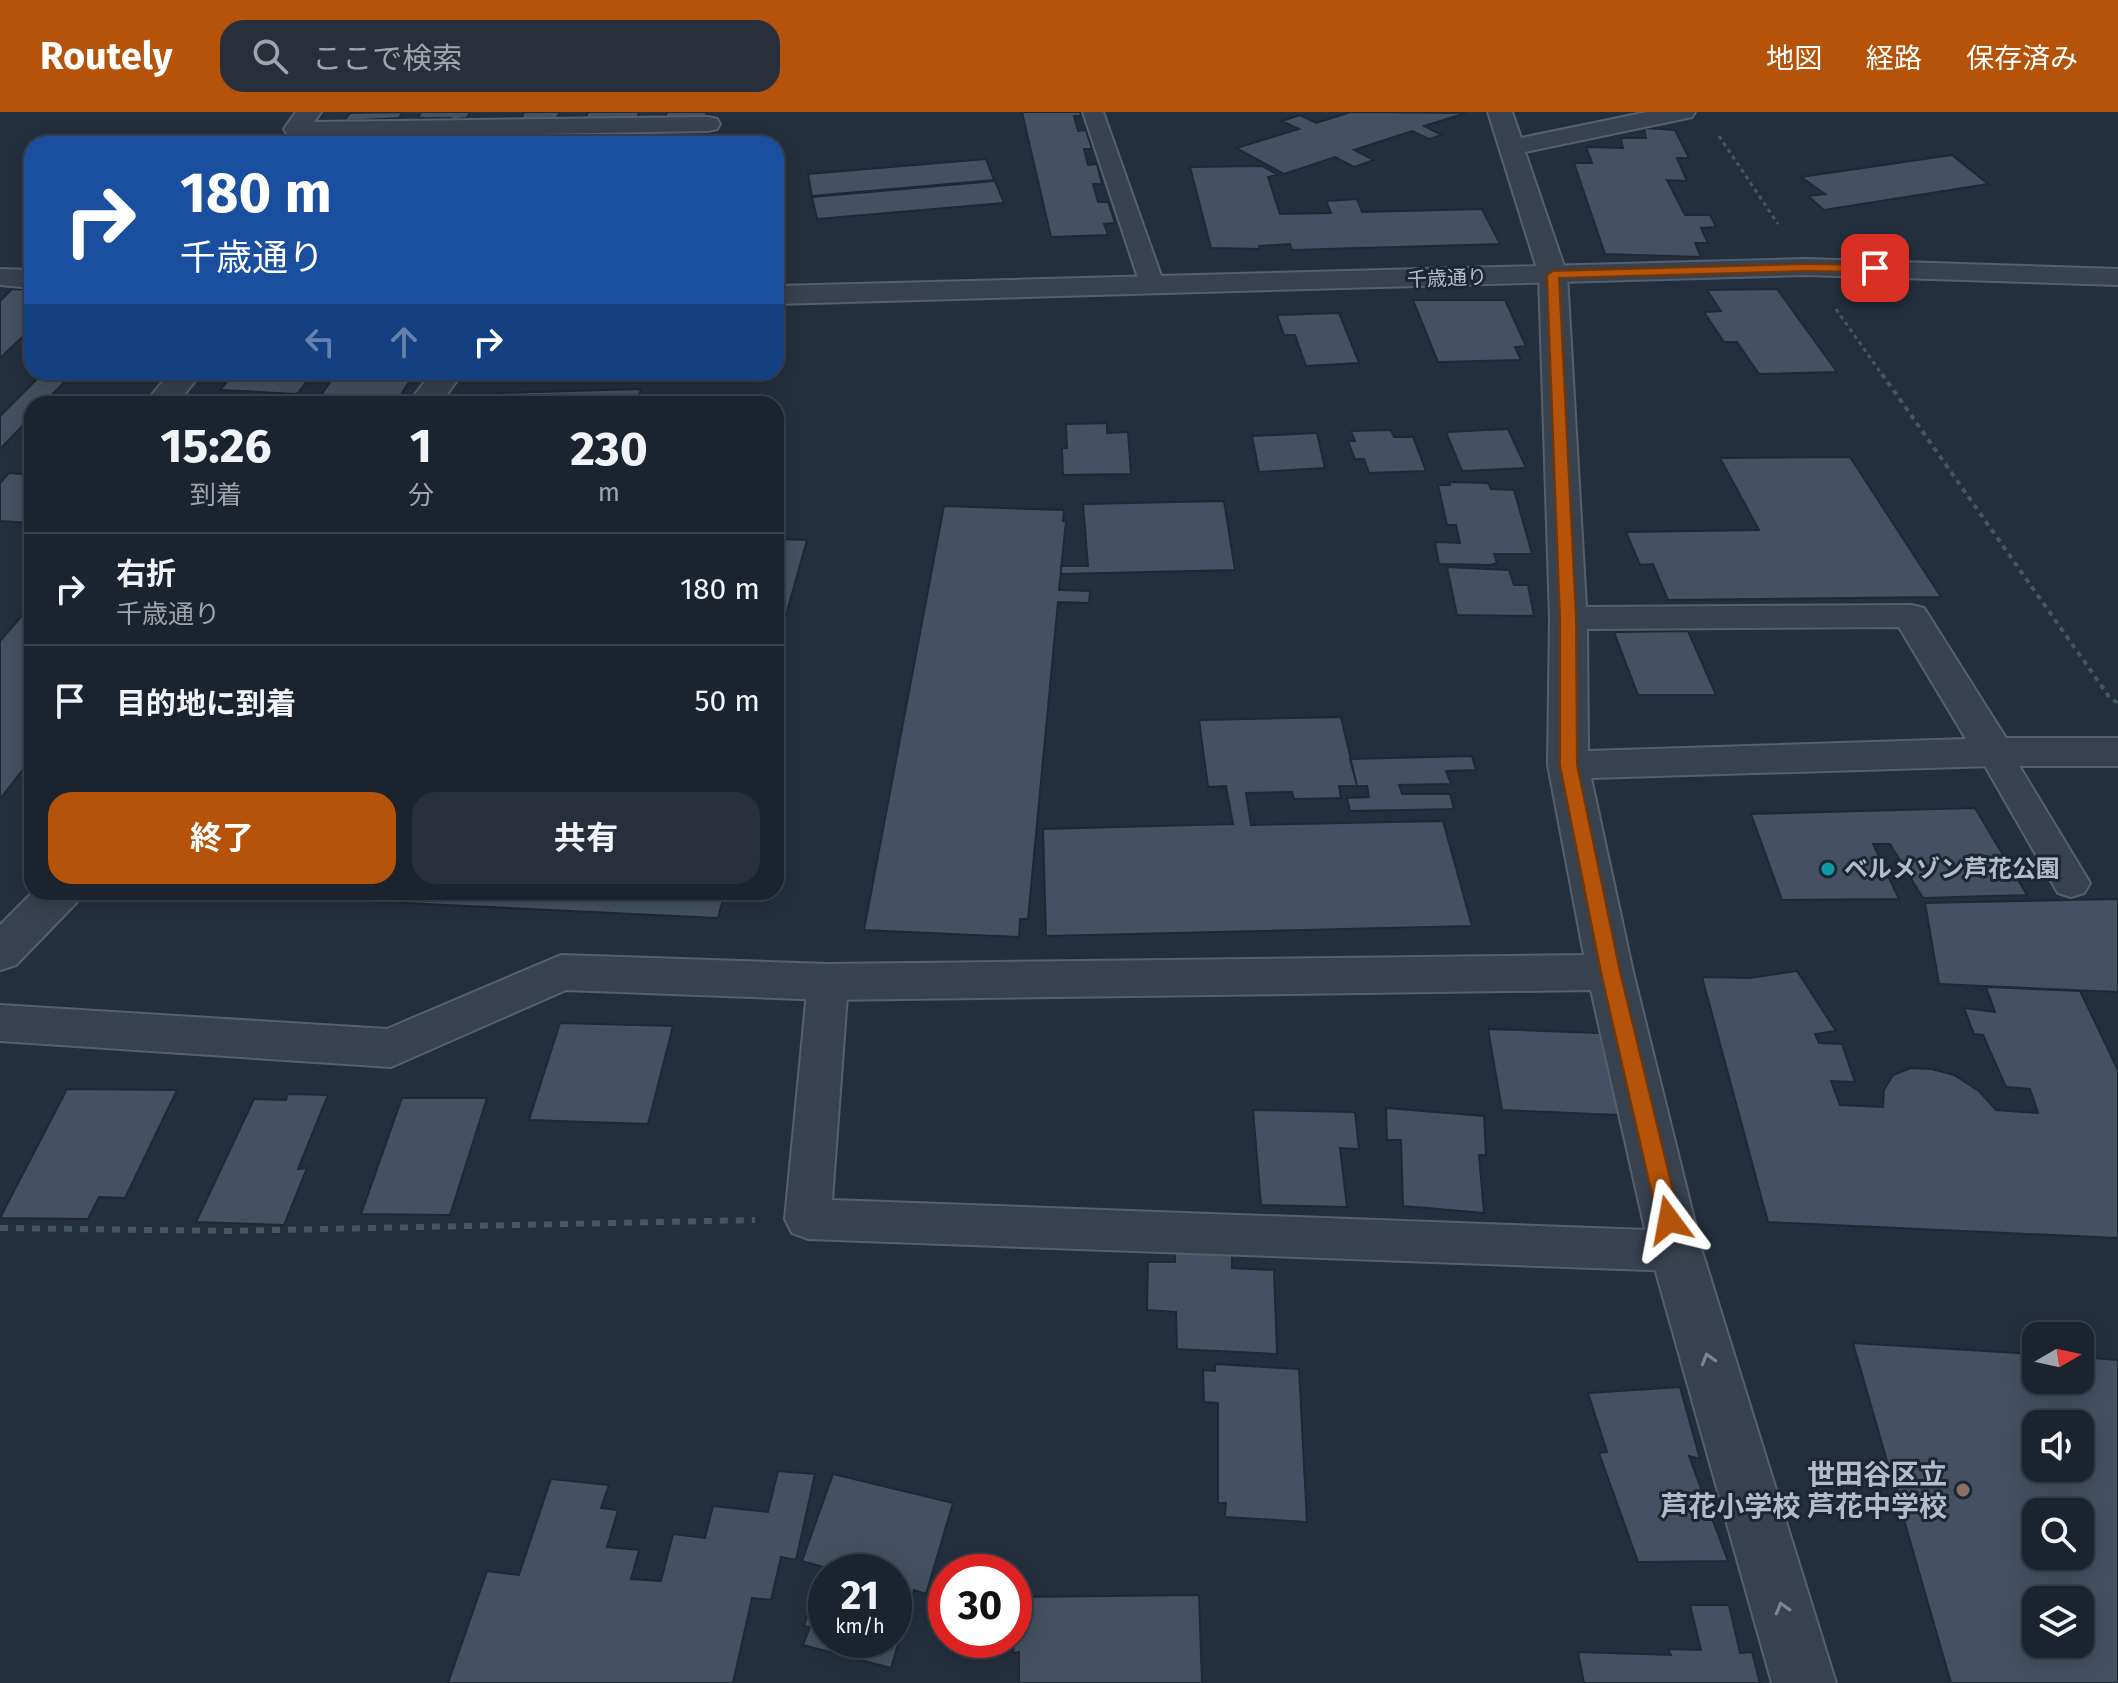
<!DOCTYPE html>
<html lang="ja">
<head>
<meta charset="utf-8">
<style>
	body { margin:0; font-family:"Fira Sans","Noto Sans JP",sans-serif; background:#282f3a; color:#f1f3f6; height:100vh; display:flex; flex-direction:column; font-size:30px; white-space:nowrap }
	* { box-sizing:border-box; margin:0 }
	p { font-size:26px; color:#a0a4aa }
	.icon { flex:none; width:44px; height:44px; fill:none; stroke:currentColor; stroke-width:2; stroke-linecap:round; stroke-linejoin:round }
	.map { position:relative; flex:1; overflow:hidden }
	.side { position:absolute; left:24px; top:284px; width:760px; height:504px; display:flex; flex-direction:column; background:#1b232e; border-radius:24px; box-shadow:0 4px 20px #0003,0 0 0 2px #39404a }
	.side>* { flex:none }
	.top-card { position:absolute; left:24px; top:24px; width:760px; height:244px; border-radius:24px; box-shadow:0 4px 20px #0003,0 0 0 2px #39404a; background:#1a4fa0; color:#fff; overflow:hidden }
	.needle { width:52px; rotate:81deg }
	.tools { position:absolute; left:2022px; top:1210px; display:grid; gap:16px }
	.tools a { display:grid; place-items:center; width:72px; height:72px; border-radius:16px; background:#1b232e; box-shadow:0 4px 20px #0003,0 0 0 2px #39404a; font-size:40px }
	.speed { position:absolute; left:808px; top:1442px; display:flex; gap:16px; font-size:40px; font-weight:700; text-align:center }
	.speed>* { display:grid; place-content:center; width:104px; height:104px; border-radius:50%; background:#1b232e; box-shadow:0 4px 20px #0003,0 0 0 2px #39404a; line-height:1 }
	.speed small { font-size:20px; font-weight:400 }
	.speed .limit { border:12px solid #d22; background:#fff; color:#111 }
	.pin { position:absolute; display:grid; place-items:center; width:68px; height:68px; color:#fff; margin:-34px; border-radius:16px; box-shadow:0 4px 12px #0006 }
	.me { position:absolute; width:88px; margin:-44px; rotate:347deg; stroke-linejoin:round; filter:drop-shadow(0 0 6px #0008) }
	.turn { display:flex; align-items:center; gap:28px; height:168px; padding:0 24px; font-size:36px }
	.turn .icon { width:104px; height:104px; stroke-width:2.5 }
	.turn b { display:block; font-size:56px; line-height:68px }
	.lanes { display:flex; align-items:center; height:76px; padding:0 24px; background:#0003; justify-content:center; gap:40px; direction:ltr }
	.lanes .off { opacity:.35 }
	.eta { display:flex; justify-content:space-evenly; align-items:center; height:136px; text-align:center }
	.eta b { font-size:48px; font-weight:700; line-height:56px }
	.button { display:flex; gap:16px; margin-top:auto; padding:16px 24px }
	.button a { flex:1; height:92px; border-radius:24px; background:#b45309; color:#fff; font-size:32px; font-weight:700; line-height:92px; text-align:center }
	.button a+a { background:#282f3a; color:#f1f3f6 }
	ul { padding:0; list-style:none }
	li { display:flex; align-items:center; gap:24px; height:112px; padding:0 24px; border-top:2px solid #39404a }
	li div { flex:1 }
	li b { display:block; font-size:30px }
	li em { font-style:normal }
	header { display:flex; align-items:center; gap:48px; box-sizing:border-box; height:112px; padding:0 40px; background:#b45309; color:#fff }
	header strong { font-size:38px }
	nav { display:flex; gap:44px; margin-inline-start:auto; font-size:28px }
	.search { width:560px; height:72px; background:#282f3a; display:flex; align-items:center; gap:20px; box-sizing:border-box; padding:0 28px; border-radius:24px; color:#a0a4aa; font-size:30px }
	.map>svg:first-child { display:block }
	.building { fill:#455162; stroke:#1f2835; stroke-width:2; fill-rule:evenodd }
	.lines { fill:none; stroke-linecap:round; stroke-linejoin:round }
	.service-casing { stroke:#565f6c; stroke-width:4 }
	.minor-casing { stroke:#565f6c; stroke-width:4 }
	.tertiary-casing { stroke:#565f6c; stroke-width:4 }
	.path-far2 { stroke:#44595c; stroke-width:3; stroke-dasharray:4 4; stroke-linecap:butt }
	.path-far1 { stroke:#44595c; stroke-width:4; stroke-dasharray:5 5; stroke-linecap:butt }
	.path { stroke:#44595c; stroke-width:6; stroke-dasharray:8 8; stroke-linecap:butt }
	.service { fill:#38414e; fill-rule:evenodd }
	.minor { fill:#38414e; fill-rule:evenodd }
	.tertiary { fill:#38414e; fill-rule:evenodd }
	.oneway { stroke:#7c8592 }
	.route { fill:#b45309; stroke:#753606; stroke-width:2 }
	.culture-dot { fill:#0f9aa8; stroke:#1d2633; stroke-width:3 }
	.education-dot { fill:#8d6e63; stroke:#1d2633; stroke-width:3 }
	.labels { text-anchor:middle; stroke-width:6; stroke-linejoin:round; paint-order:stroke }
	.far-street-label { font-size:20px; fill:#b4bcc9; stroke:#1d2633 }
	.poi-label { font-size:24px; font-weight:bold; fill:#b4bcc9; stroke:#1d2633; text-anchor:start }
	.near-poi-label { font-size:28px; font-weight:bold; fill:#b4bcc9; stroke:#1d2633; text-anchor:end }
</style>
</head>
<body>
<header>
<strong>Routely</strong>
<div class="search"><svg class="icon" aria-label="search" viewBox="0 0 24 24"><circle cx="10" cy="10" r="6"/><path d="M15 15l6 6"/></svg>ここで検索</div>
<nav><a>地図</a><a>経路</a><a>保存済み</a></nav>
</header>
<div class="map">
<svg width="2118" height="1571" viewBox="0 0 2118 1571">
	<rect width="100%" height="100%" fill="#242f3e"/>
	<path class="building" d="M403,0l-4,6 -55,3 6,-8z
		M421,0h49l-3,6 -19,2 2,-2h-32z
		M524,0h36l-4,7h-35z
		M588,0h51l-2,7h-52z
		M667,0h46l-7,2 -1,5 -41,1z
		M1022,0h58l1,4h-7l4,15 8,-1 6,19h-8l4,16 9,-1 5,20h-9l5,18h10l7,21 -11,1 4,11 -57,2z
		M1351,0l115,1 -42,13 18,9 -13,4 -17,-8 -58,19 20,10 -20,7 -19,-10 -51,17 -48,-26 63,-19 -17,-8 18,-6 16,8z
		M1644,16l31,2 14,28h-12l10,23 -20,-1 18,35h25l6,12 -15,1 7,15h-13l6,14 -96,-3 -31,-91h18l-6,-16 37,1 -2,-10h25z
		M377,23l-4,9h-44l1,-3 15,-1 1,-4z
		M290,25l-4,7h-51l4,-6z
		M589,28l67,1 -2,3h-67z
		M1952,43l36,29 -164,26 -16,-14 17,-2 -24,-17z
		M986,47l8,21 -182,16 -4,-22z
		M1262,54l16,9 -10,2 12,37 51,-1 -5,-12 31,-2 5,13 120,-3 18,35 -208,6 -2,-6 -31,2 1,3 -49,-1 -21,-81z
		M995,69l9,22 -187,16 -5,-22z
		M12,177l20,1v38l-32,30v-57z
		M1777,177l60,83 -78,2 -22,-32h-13l-20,-30 17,-1 -14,-21z
		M1413,188h92l21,46 -11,1 6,13 -83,2z
		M1339,201l20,50 -53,3 -11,-31h-11l-7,-20z
		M44,260h30l-31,32h-11v12l-32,33v-33z
		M235,260h79l-17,22 -77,-4z
		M337,260h37l40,2 -19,30h-80z
		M574,260h67l-2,7h-68z
		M641,277l-4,15h-169l27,-3 3,-8z
		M222,286l47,1 -4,5h-47z
		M1107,311v10l21,-1 3,42 -68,1 -1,-27h5l-1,-24z
		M1508,317l18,39 -64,3 -16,-39z
		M1391,318l3,7h19l13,34 -57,2 -5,-14h-9l-7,-18h7l-4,-10z
		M1317,321l8,35 -66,4 -7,-36z
		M1850,345l91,140 -273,3 -15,-36 -13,1 -14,-33 133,-2 -39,-72z
		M9,361l23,2v48l-32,-2v-38z
		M1449,370l39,1 3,6 23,1 18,64h-38l3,9 -7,2 -51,-1 -4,-22 25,1 -4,-18h-9l-9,-40h12z
		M1224,389l11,69 -174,4v-8h27l-5,-62z
		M944,394l120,4 -1,11h3l-7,69 31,1 -1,12 -31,-1 -30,317h-8l-1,18 -155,-7z
		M776,427l31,1 -31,111z
		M1447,455l62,3 5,15h14l6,31 -77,-1z
		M32,492v154l-32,41v-158z
		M1688,519l28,64h-78l-24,-63z
		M1341,605l16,69h-18l2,12 -47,1 -2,-7 -46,1 5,32 192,-4 29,105 -426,10 -3,-107 190,-5 -7,-38 -18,1 -9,-67z
		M1472,644l4,14 -30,1 5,13 -52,1 3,9h48l4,15 -104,2 -3,-13 22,-1 -2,-11h-10l-7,-27z
		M1975,696l52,87 -104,3 -33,-54h-17l26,55 -117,1 -31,-86z
		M174,780h551l-7,26z
		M2118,787v93l-179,-8 -14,-81z
		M1797,859l39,60 -21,3 4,9 23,1 13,38 -24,-1 9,24 43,2 1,-17 9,-15 18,-7 21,1 22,6 25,16 17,19 42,3 -8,-24 -24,-2 -23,-52 -9,-1 -10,-26 31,4 -9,-25 94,4 38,79v168l-350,-16 -66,-245 47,1z
		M560,911l113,3 -25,98 -119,-4z
		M1488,917l112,4 19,82 -117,-5z
		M67,977l110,1 -52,108 -26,-1 -11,22 -88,-1z
		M288,982l40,1 -30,74 9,-1 -23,57 -88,-3 58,-123 32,1z
		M402,986h85l-37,117 -89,-1z
		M1386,996l98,8 2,39h-7l5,58 -81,-7 -2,-66h-14z
		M1253,998l102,2 4,37 -19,-1 7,59 -86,-2z
		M1175,1139l57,2v15l42,2 3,84 -100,-5 -1,-37 -29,-2 1,-48h27z
		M1853,1231l183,11v26h44v-23l38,3v323h-167zM2036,1312h44v44h-44zM2036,1400h44v44h-44zM2036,1488h44v44h-44z
		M1215,1252l84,5 8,153 -82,-5 1,-14h-8v-100l-14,-1 -1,-32 12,1z
		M1680,1275l20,72 -11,-3 39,105 -90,1 -39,-109 8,-1 -19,-59z
		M778,1359l37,3 -19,86 -15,-3 -10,43 -19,-2 -19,85h-285l39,-112 32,4 32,-96 58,6 -8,23 17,2 -11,37 32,3 -8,29 30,2 12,-47 32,4 8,-32 55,6z
		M833,1362l120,29 -27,91 -12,-4 -23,78 -88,-23 7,-18 -6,-1 19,-59 -21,-6zM826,1460h68v68h-68z
		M1199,1483l3,88h-183v-31l-6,1 2,-56z
		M1690,1493h39l11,48 12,-1 8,31h-176l-6,-31 93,3 -3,-6 33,1z"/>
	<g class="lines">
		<g class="service-casing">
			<path id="service" d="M1083,0h20l62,175 -3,5h-18l-3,-5z
				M1994,628l12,4 78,129 6,10 -6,10 -13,4 -13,-4 -81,-141 5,-8z
				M828,855l14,4 6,11 -16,218 844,31 16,6 7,14 -7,14 -16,6 -868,-32 -16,-6 -7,-14 23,-237 6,-11z"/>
		</g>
		<g class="minor-casing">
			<path id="minor" d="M296,0h25l-7,10 394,-5 9,2 3,5 -3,5 -9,2 -294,5 -5,8h-24l4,-8 -102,-2 -3,-5z
				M1488,0h24l9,26 126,-26h48l-3,5 -9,2 -158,33 42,123 19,332 325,-2 13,3 82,130h112v28h-124l-403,12 42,194 69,279 134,432h-64l-122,-432 -59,-261 -763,10 -262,-10 -175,77 -391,-26v-36l387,24 174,-74 267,9 756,-9 -36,-190 2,-147 -11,-343zM1899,515l67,112 -378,12 -1,-122z
				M171,260h31l-25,32h-33z
				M432,260h31l-23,32h-32z
				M33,780h49l-6,11 -60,62 -16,5v-45z"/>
		</g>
		<g class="tertiary-casing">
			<path id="tertiary" d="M1806,147l312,10v16l-312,-10 -1030,29v-18z
				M0,157l32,1v18l-32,-3z"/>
		</g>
		<path class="path-far2" d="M1719,24l59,88
			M1836,197l47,67"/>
		<path class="path-far1" d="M1882,262l228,324 8,5"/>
		<path class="path" d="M0,1116l230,3 525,-11"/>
		<use href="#service" class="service"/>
		<use href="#minor" class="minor"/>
		<use href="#tertiary" class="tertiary"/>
	</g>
	<defs><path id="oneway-chevron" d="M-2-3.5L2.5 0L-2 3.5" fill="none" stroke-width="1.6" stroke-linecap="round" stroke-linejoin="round" transform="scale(2)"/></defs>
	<g class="oneway">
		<use href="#oneway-chevron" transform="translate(1708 1247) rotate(-106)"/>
		<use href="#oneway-chevron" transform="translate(1782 1496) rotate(-106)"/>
	</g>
	<path class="route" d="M1806,152l69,1 6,3 -6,4 -69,-1 -247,7 17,340 1,147 43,207 60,248 -3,7 -8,3 -8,-3 -3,-7 -57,-248 -41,-207v-147l-13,-343 6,-4z"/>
	<circle class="culture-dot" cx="1828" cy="757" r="8"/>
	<circle class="education-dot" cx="1963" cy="1378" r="8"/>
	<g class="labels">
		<g class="far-street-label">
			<text transform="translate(1447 166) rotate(-2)" y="7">千歳通り</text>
		</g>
		<g class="poi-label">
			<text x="1844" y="765">ベルメゾン芦花公園</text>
		</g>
		<g class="near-poi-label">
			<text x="1947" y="1372">世田谷区立<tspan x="1947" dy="32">芦花小学校 芦花中学校</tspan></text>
		</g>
	</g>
</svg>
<div class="tools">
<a><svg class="needle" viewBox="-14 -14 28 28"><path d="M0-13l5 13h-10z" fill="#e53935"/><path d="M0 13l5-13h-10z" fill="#a0a4aa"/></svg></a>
<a><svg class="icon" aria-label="sound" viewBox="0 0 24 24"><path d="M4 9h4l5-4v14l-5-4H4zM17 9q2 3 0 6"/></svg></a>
<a><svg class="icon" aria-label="search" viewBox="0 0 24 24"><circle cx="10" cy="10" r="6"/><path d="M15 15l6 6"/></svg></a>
<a><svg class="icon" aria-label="layers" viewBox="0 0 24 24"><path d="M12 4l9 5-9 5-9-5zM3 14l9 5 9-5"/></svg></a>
</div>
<div class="speed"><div>21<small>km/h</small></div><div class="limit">30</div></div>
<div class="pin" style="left:1875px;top:156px;background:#d93025"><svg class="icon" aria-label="arrive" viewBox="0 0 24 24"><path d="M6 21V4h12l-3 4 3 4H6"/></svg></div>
<svg class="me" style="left:1669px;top:1108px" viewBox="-20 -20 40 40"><path d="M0-17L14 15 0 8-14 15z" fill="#b45309" stroke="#fff" stroke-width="4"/></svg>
<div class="top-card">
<div class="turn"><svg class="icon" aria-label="right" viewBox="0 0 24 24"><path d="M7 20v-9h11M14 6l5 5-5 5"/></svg><div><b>180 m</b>千歳通り</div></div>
<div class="lanes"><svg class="icon off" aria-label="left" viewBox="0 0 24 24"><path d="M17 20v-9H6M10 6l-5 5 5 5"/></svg><svg class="icon off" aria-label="ahead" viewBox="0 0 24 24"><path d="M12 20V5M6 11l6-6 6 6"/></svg><svg class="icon" aria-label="right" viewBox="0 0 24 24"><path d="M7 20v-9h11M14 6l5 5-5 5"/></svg></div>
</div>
<section class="side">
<div class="eta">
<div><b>15:26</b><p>到着</p></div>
<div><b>1</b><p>分</p></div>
<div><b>230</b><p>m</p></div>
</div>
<ul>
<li><svg class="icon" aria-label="right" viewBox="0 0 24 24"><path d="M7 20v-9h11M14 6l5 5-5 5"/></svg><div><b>右折</b><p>千歳通り</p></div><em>180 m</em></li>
<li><svg class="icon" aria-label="arrive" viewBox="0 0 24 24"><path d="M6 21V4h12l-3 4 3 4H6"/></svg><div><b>目的地に到着</b></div><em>50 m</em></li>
</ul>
<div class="button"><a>終了</a><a>共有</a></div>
</section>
</div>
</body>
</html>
